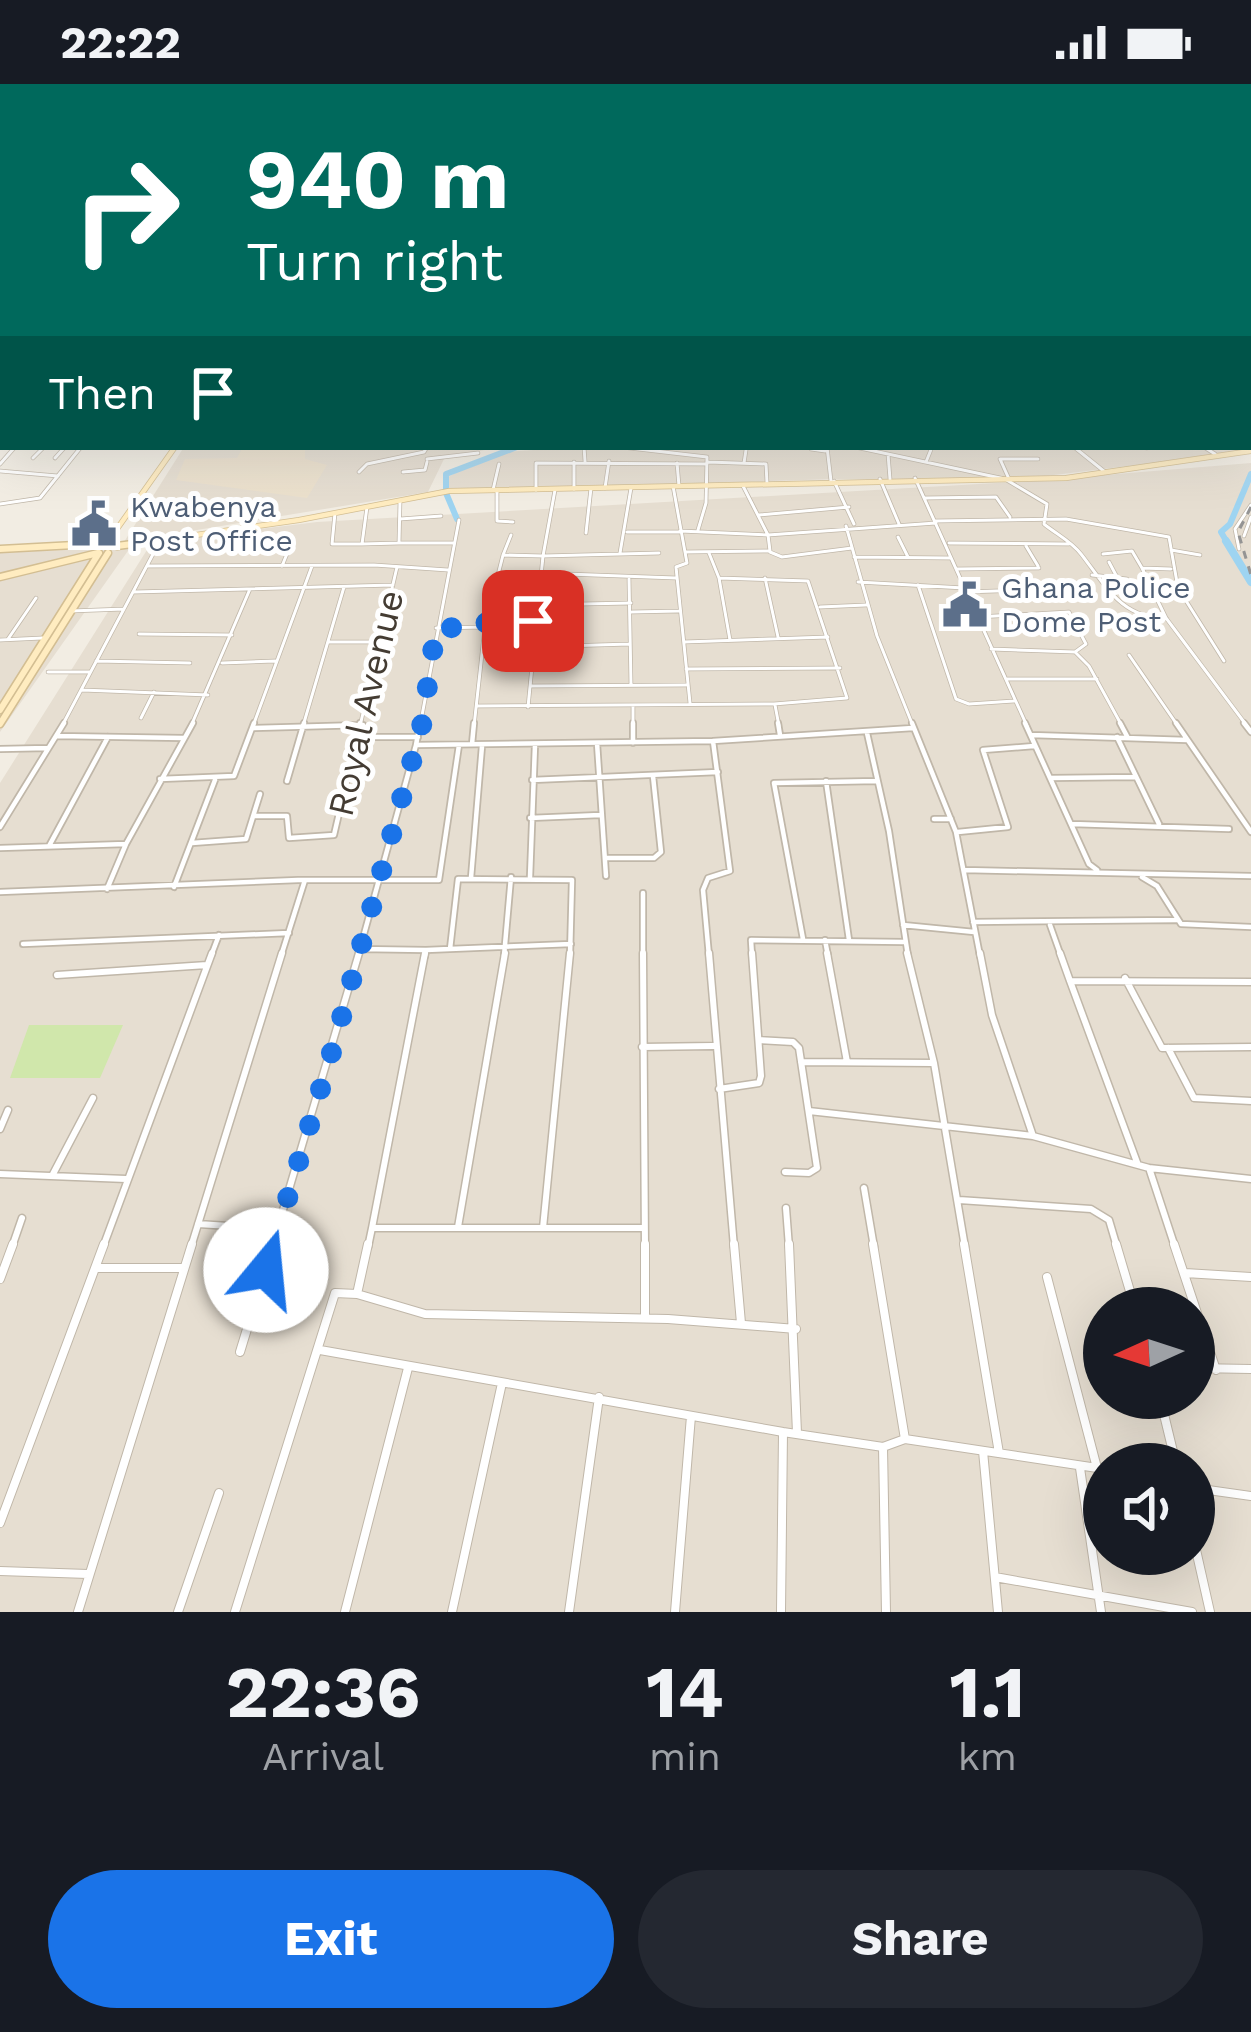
<!DOCTYPE html>
<html lang="en">
<head>
<meta charset="utf-8">
<style>
	body { margin:0; font-family:"Work Sans",sans-serif; background:#242831; color:#f1f3f6; height:100vh; display:flex; flex-direction:column; font-size:45px; white-space:nowrap }
	* { box-sizing:border-box; margin:0 }
	p { font-size:39px; color:#9ea1a6 }
	.icon { flex:none; width:66px; height:66px; fill:none; stroke:currentColor; stroke-width:2; stroke-linecap:round; stroke-linejoin:round }
	.map { position:relative; height:1528px; overflow:hidden }
	.panel { display:flex; flex-direction:column; background:#171b24; flex:1 }
	.panel>* { flex:none }
	.hud { position:absolute; left:0px; top:0px; width:1251px; height:366px; box-shadow:0 12px 48px #0002; background:#00695c; color:#fff; overflow:hidden }
	.needle { width:78px; rotate:267deg }
	.fabs { position:absolute; left:1083px; top:1203px; display:grid; gap:24px }
	.fabs a { display:grid; place-items:center; width:132px; height:132px; border-radius:50%; background:#171b24; box-shadow:0 12px 48px #0002; font-size:60px }
	.pin { position:absolute; display:grid; place-items:center; width:102px; height:102px; color:#fff; margin:-51px; border-radius:24px; box-shadow:0 6px 18px #0006 }
	.me { position:absolute; width:132px; margin:-66px; rotate:17deg; stroke-linejoin:round; filter:drop-shadow(0 0 9px #0008) }
	.turn { display:flex; align-items:center; gap:42px; height:252px; padding:0 48px; font-size:54px }
	.turn .icon { width:156px; height:156px; stroke-width:2.5 }
	.turn b { display:block; font-size:84px; line-height:102px }
	.then { display:flex; align-items:center; height:114px; padding:0 48px; background:#0003; gap:24px; font-size:45px }
	.eta { display:flex; justify-content:space-evenly; align-items:center; height:204px; text-align:center }
	.eta b { font-size:72px; font-weight:700; line-height:84px }
	.action { display:flex; gap:24px; margin-top:auto; padding:24px 48px }
	.action a { flex:1; height:138px; border-radius:72px; background:#1a73e8; color:#fff; font-size:48px; font-weight:700; line-height:138px; text-align:center }
	.action a+a { background:#242831; color:#f1f3f6 }
	.status { display:flex; justify-content:space-between; align-items:center; height:84px; padding:0 60px; background:#171b24; direction:ltr }
	.status svg { height:33px; fill:currentColor }
	.map>svg:first-child { display:block }
	.residential { fill:#e6ded1; fill-rule:evenodd }
	.education { fill:#ece1cd }
	.green { fill:#d0e7ab }
	.lines { fill:none; stroke-linecap:round; stroke-linejoin:round }
	.river-far1 { stroke:#9ed4f1; stroke-width:6 }
	.river { stroke:#9ed4f1; stroke-width:8 }
	.street-far3-casing { stroke:#c0b7a9; stroke-width:4.5 }
	.street-far2-casing { stroke:#c0b7a9; stroke-width:8 }
	.street-far1-casing { stroke:#c0b7a9; stroke-width:9 }
	.street-casing { stroke:#c0b7a9; stroke-width:10 }
	.secondary-far1-casing { stroke:#d3be92; stroke-width:6 }
	.secondary-casing { stroke:#d3be92; stroke-width:9 }
	.street-far3 { stroke:#fff; stroke-width:3 }
	.street-far2 { stroke:#fff; stroke-width:4.5 }
	.street-far1 { stroke:#fff; stroke-width:6 }
	.street { stroke:#fff; stroke-width:8 }
	.secondary-far1 { stroke:#ffecc0; stroke-width:4.5 }
	.secondary { stroke:#ffecc0; stroke-width:6 }
	.rail { stroke:#949494; stroke-width:3; stroke-dasharray:8 8; stroke-linecap:butt }
	.route { stroke:#1a73e8; stroke-width:21; stroke-dasharray:0 37.8 }
	.labels { text-anchor:middle; stroke-width:10; stroke-linejoin:round; paint-order:stroke }
	.far-service-label { font-size:30px; fill:#4e5e75; stroke:#fff; text-anchor:start }
	.street-label { font-size:36px; fill:#443c33; stroke:#fff }
</style>
</head>
<body>
<div class="status"><b>22:22</b><svg viewBox="0 0 49 12"><path d="M0 12V9h3v3zM5 12V6h3v6zM10 12V3h3v9zM15 12V0h3v12zM26 1h20v11H26zM47 4h2v5h-2z"/></svg></div>
<div class="map">
<svg width="1251" height="1528" viewBox="0 0 1251 1528">
	<rect width="100%" height="100%" fill="#f2ede3"/>
	<path class="residential" d="M1248,208l3,159 -230,28h-185l-387,12 -4,-8 -1,-4 27,-14 34,-13 73,-5h670z
		M184,363h314l-54,12 -16,33 -304,50z
		M1251,379v1149h-1251v-829l152,-241 165,-20 715,-41zM1104,1224h90v90h-90zM1104,1380h90v90h-90z
		M130,464l-130,184v-180z"/>
	<path class="education" d="M243,363h62v12l22,6 -20,33 -131,-18 9,-21 52,-1z"/>
	<path class="green" d="M29,941h94l-23,53h-90z"/>
	<g class="lines">
		<path class="river-far1" d="M446,406v-16l71,-27
			M446,409l11,26
			M1228,460l-7,-12 9,-8 21,-50"/>
		<path class="river" d="M1226,457l25,41"/>
		<g class="street-far3-casing">
			<path id="street-far3" d="M584,363l1,14
				M621,363l86,10 -1,46 -8,27
				M827,363l4,34
				M855,363l150,32 42,25 -3,20c12,10 27,17 37,30 25,32 40,64 86,65
				M1074,363l31,25
				M1141,363l6,1
				M1204,363l11,7
				M811,365l14,2
				M888,370l2,25
				M33,374l11,-11
				M55,374l10,-11
				M427,375l51,-6
				M574,378v27
				M708,378l58,2 1,19
				M926,378l6,-15
				M677,379l2,23
				M744,379l2,-13
				M0,380l15,-17
				M0,387l58,5
				M359,388l8,-8 57,-12 3,-5
				M403,388l22,-2 2,-8
				M915,394l112,248
				M880,395l19,45
				M1009,395l-9,-20h38
				M834,397l20,43
				M673,402l14,77 -11,4 14,136
				M605,404l4,-27
				M493,406l6,-26
				M497,406v31l16,1
				M536,406v-27l171,1
				M925,414l71,-1 14,20
				M400,417l-1,42h54
				M0,420l40,-6 41,-51
				M367,423l-5,37 37,-1
				M335,429l-3,31h29
				M759,431l90,-8
				M400,435l41,-3
				M935,437l131,-2 103,18 9,51 46,73
				M846,442l31,110 36,90
				M680,447l88,4 168,-12
				M627,448h53
				M586,449l5,-45
				M1244,452l7,-19
				M898,453l10,20
				M949,459l120,1
				M1026,462l12,20
				M1239,465l-4,-20 16,-24
				M1171,466l29,5
				M685,468l85,-1 -2,-16 -25,-49
				M770,468l12,5 70,-9
				M620,469l11,-65
				M709,469l10,25 11,62
				M1103,470l29,-3 10,17
				M503,471l8,-20
				M854,473l96,1
				M1109,478l9,17
				M148,482l226,-1 74,5
				M282,482l7,-17
				M957,485l82,-1
				M1171,485l-29,-1 24,50 81,108
				M539,489l137,5
				M1092,491l35,4
				M765,494l13,59
				M629,495l2,106
				M858,498l106,6
				M918,501l38,114 13,5 45,-3
				M135,508l258,-7
				M965,508l60,-2
				M578,520l2,42
				M535,521l96,-2
				M820,523l46,-2
				M71,527l53,-2
				M632,528l47,-1
				M977,533l92,-5 17,32 -11,8
				M487,535l46,2
				M436,544l49,-1
				M139,550l93,1
				M8,555l28,-41
				M0,556l42,-2
				M330,558h48
				M684,558l144,-5
				M531,563l99,-3
				M991,565l84,3 14,14 33,60
				M1129,571l49,71
				M96,577l94,2
				M222,579l53,-2
				M686,585l154,-1
				M48,588h42
				M1006,595h91
				M530,602l156,-1
				M82,606l126,5
				M775,621l4,21
				M477,622l297,-2 73,-6 -39,-117 -89,-3
				M528,623l15,-151 116,-3
				M633,623v19
				M141,634l13,-26
				M62,642l98,-185
				M191,642l59,-137
				M253,642l59,-160
				M303,642l41,-139
				M323,642l40,-1
				M360,642l37,-159
				M420,642l39,-206
				M474,642l11,-99 18,-72 40,1 12,-66"/>
		</g>
		<g class="street-far2-casing">
			<path id="street-far2" d="M633,639v20
				M778,639l2,12
				M912,639l44,109 24,124
				M1025,639l64,141 8,6
				M1120,639l8,15
				M1176,639l75,109
				M1244,639l7,9
				M254,644l109,-3
				M867,649l22,98 19,125
				M1031,651l156,5
				M57,652l126,2
				M360,653h58
				M1117,653l42,87
				M597,659l9,133
				M472,660l2,-21
				M416,661l4,-22
				M0,665l48,-1
				M1050,694l85,-1
				M160,695l74,-3 20,-53
				M532,696l186,-8
				M287,697l17,-58
				M826,697l23,159
				M255,732h32l2,22 45,-3 26,-112
				M530,734l70,-3
				M934,735h17
				M1072,740l157,5
				M0,743l64,-104
				M958,748l50,-5 -25,-77 51,-4
				M192,759l54,-4 14,-45
				M49,762l59,-109
				M0,764l126,-4
				M605,774h49l7,-6 -8,-76
				M964,786l287,6
				M530,793l5,-132
				M1142,793l15,9 24,38 70,3
				M471,794l11,-132
				M174,803l41,-107
				M107,805l19,-45 67,-121
				M0,808l298,-12h141l20,-135
				M643,809v63
				M973,838l204,-2
				M903,841l71,7
				M1050,841l11,31
				M803,855l-29,-156 103,-2
				M825,856l3,16
				M23,860l266,-11
				M360,865l66,1
				M450,865l8,-70 114,1 -2,76
				M211,872l8,-21
				M281,872l24,-76
				M358,872l58,-211 297,-4 200,-13
				M425,872l1,-6 145,-6
				M504,872l7,-79
				M709,872l-6,-66 5,-12 22,-7 -17,-130
				M752,872l-1,-16 153,2"/>
		</g>
		<g class="street-far1-casing">
			<path id="street-far1" d="M425,869l-53,275h171
				M570,869l-27,275h100
				M643,869l2,294
				M709,869l25,294
				M827,869l20,109
				M907,869l27,110 31,184
				M980,869l12,62 41,121
				M1060,869l10,28
				M57,891l150,-10
				M1125,894l37,70 89,-1
				M759,956l34,2 6,6 18,120 -8,5 -24,-1
				M642,963l71,-1
				M1168,964l26,50 57,3
				M801,978l132,1
				M719,1005l40,-6 2,-7 -9,-123
				M809,1027l224,25 116,32 102,11
				M0,1045l8,-19
				M1138,1081l-68,-184 181,1
				M1150,1087l25,76
				M0,1090l126,5
				M53,1090l40,-76
				M864,1104l10,59
				M959,1116l132,9 18,11 8,27
				M786,1124l3,39
				M198,1140l78,5
				M458,1143l47,-274
				M12,1163l10,-29
				M103,1163l109,-294
				M191,1163l91,-294
				M272,1163l87,-294
				M368,1163l4,-19"/>
		</g>
		<g class="street-casing">
			<path id="street" d="M645,1160v74
				M734,1160l7,79
				M789,1160l8,189
				M873,1160l32,195
				M964,1160l35,209
				M1116,1160l19,64
				M1174,1160l42,126
				M96,1184h88
				M1185,1189l66,4
				M1047,1193l50,191
				M0,1195l13,-35
				M357,1210l68,20 243,5 128,10
				M320,1266l463,82 100,15 22,-8 199,30
				M240,1268l33,-108
				M1194,1284l57,1
				M1160,1314l16,66
				M883,1363l3,165
				M983,1367l15,161
				M1080,1384l21,144
				M1194,1404l57,8
				M0,1439l104,-279
				M1194,1457l16,71
				M0,1487l88,3
				M995,1493l197,35
				M78,1528l114,-368
				M178,1528l41,-119
				M235,1528l100,-319 22,1 11,-50
				M345,1528l63,-244
				M452,1528l50,-229
				M569,1528l30,-215
				M675,1528l16,-196
				M781,1528l2,-180"/>
		</g>
		<g class="secondary-far1-casing">
			<path id="secondary-far1" d="M107,459l68,-96
				M102,460l10,-1
				M134,460l165,-24 150,-29 617,-13 185,-27"/>
		</g>
		<g class="secondary-casing">
			<path id="secondary" d="M117,462l38,-5
				M0,465l112,-6
				M0,493l98,-24
				M0,626l99,-157
				M0,640l108,-171"/>
		</g>
		<use href="#street-far3" class="street-far3"/>
		<use href="#street-far2" class="street-far2"/>
		<use href="#street-far1" class="street-far1"/>
		<use href="#street" class="street"/>
		<use href="#secondary-far1" class="secondary-far1"/>
		<use href="#secondary" class="secondary"/>
		<path class="rail" d="M1251,423l-13,25 13,43"/>
	</g>
	<linearGradient id="sky" x2="0" y2="1"><stop stop-color="#8ac1ec"/><stop offset="0.48" stop-color="#f9f7f2"/><stop offset="1" stop-color="#f9f7f2" stop-opacity="0"/></linearGradient>
	<rect width="1251" height="413" fill="url(#sky)"/>
	<g class="lines">
		<path class="route" d="M266,1186l69,-229 87,-317 14,-96 49,-1 2,-8 46,2"/>
	</g>
	<defs>
		<g id="civic-bare" transform="scale(3.6)"><path d="M-.6-6.5H3V-4.5H.6V-3L4-1V1h2V6H-6V1h2V-1L-.6-3ZM-1.2 2.5V6h2.4V2.5Z" fill="#5c6f8a" stroke="#fff" stroke-width="2.5" paint-order="stroke"/></g>
	</defs>
	<g fill-rule="evenodd">
		<use href="#civic-bare" x="94" y="440"/>
		<use href="#civic-bare" x="965" y="521"/>
	</g>
	<g class="labels">
		<g class="far-service-label">
			<text x="130" y="433">Kwabenya<tspan x="130" dy="34">Post Office</tspan></text>
			<text x="1001" y="514">Ghana Police<tspan x="1001" dy="34">Dome Post</tspan></text>
		</g>
		<g class="street-label">
			<text transform="translate(365 619) rotate(-77)" y="13">Royal Avenue</text>
		</g>
	</g>
</svg>
<div class="fabs">
<a><svg class="needle" viewBox="-14 -14 28 28"><path d="M0-13l5 13h-10z" fill="#e53935"/><path d="M0 13l5-13h-10z" fill="#9ea1a6"/></svg></a>
<a><svg class="icon" aria-label="sound" viewBox="0 0 24 24"><path d="M4 9h4l5-4v14l-5-4H4zM17 9q2 3 0 6"/></svg></a>
</div>
<div class="pin" style="left:533px;top:537px;background:#d93025"><svg class="icon" aria-label="arrive" viewBox="0 0 24 24"><path d="M6 21V4h12l-3 4 3 4H6"/></svg></div>
<svg class="me" style="left:266px;top:1186px" viewBox="-20 -20 40 40"><circle r="19" fill="#fff"/><path d="M0-13L10 11 0 6-10 11z" fill="#1a73e8"/></svg>
<div class="hud">
<div class="turn"><svg class="icon" aria-label="right" viewBox="0 0 24 24"><path d="M7 20v-9h11M14 6l5 5-5 5"/></svg><div><b>940 m</b>Turn right</div></div>
<div class="then">Then<svg class="icon" aria-label="arrive" viewBox="0 0 24 24"><path d="M6 21V4h12l-3 4 3 4H6"/></svg></div>
</div>
</div>
<section class="panel">
<div class="eta">
<div><b>22:36</b><p>Arrival</p></div>
<div><b>14</b><p>min</p></div>
<div><b>1.1</b><p>km</p></div>
</div>
<div class="action"><a>Exit</a><a>Share</a></div>
</section>
</body>
</html>
